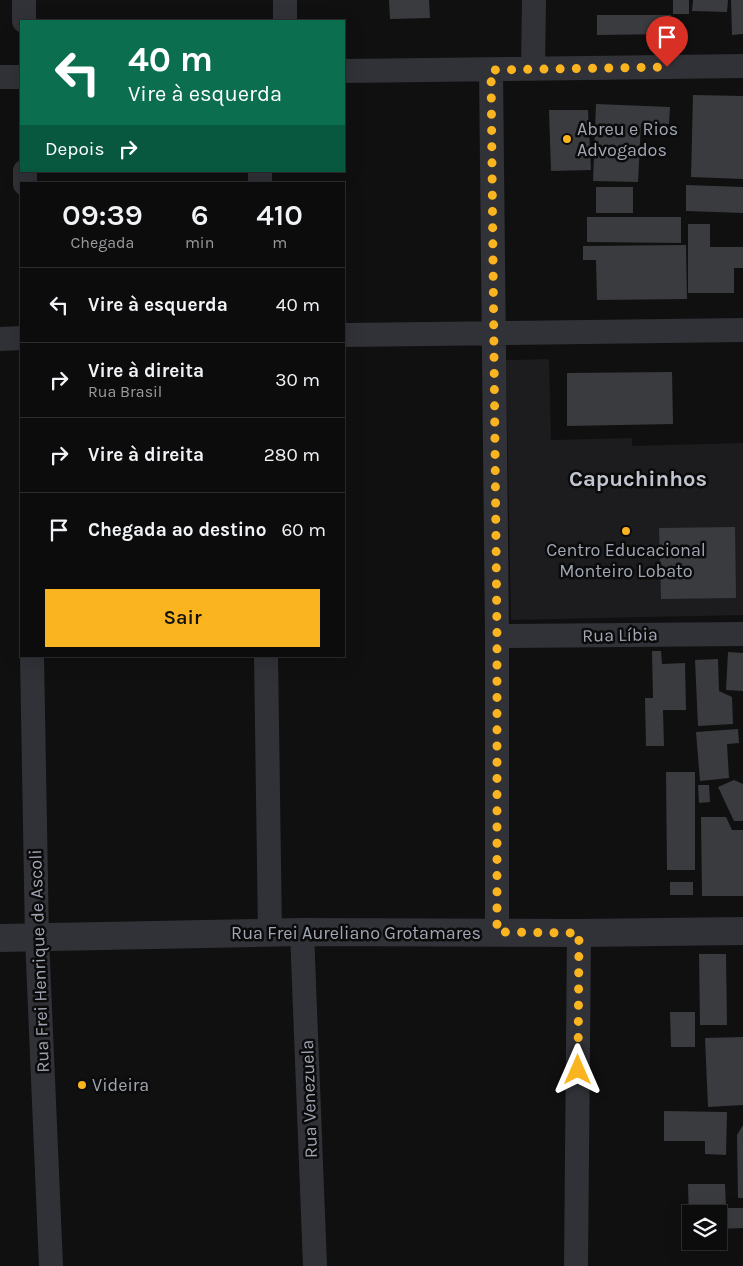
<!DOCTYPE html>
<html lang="pt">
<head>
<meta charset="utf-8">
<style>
	body { margin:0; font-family:Karla,sans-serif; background:#1a1a1b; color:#f1f3f6; height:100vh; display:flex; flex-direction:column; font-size:19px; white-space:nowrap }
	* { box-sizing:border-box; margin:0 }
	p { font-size:16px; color:#9a9b9d }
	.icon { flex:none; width:28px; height:28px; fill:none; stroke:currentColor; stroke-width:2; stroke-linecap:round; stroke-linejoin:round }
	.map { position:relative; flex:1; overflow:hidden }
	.side { position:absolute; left:20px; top:182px; width:325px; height:475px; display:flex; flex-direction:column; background:#0c0c0d; border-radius:0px; box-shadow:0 5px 20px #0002,0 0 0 1px #2c2c2e }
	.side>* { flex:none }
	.guide { position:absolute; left:20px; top:20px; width:325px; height:152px; border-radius:0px; box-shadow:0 5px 20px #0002,0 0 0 1px #2c2c2e; background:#0b6e4f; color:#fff; overflow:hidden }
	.tools { position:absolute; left:682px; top:1205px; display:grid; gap:10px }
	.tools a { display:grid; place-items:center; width:45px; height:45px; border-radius:0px; background:#0c0c0d; box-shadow:0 5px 20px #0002,0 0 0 1px #2c2c2e; font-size:25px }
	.pin { position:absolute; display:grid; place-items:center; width:42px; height:42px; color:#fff; margin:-51px -21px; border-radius:50% 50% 50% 0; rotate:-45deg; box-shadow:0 0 5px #0007 }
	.pin .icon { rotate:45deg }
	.me { position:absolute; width:55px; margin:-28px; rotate:0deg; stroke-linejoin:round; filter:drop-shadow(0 0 4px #0008) }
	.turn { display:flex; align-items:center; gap:18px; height:105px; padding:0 25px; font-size:22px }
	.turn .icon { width:65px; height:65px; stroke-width:2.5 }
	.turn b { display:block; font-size:35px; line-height:42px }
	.then { display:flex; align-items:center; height:48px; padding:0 25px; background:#0003; gap:10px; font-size:19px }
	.eta { display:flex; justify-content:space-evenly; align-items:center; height:85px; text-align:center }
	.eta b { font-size:30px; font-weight:600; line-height:35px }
	.action { display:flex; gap:10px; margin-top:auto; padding:10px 25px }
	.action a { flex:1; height:58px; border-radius:0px; background:#f9b420; color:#111; font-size:20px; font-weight:600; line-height:58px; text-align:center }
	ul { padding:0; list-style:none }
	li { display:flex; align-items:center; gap:15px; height:75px; padding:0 25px; border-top:1px solid #2c2c2e }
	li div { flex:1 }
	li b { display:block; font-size:19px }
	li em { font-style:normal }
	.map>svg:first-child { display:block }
	.built { fill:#1c1c1e }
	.building { fill:#3a3b3f }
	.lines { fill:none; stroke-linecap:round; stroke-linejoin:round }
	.minor { stroke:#313237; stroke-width:24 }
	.tertiary { stroke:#313237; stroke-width:28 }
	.route { stroke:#f9b420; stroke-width:9; stroke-dasharray:0 16.2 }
	.poi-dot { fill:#f9b420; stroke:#0b0b0c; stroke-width:2 }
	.labels { text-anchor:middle; stroke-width:5; stroke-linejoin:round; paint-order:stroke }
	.poi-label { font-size:18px; fill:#a0a6b3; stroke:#0b0b0c; text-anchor:start }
	.street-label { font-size:18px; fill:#a0a6b3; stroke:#0b0b0c }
	.district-label { font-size:22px; font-weight:bold; fill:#c1c5cf; stroke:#0b0b0c }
</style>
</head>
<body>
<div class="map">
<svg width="743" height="1266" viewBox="0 0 743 1266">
	<rect width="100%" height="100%" fill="#101011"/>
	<path class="built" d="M549,359l2,81 81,-2v8l111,-3v172l-232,5 -5,-260z"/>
	<path class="building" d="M389,0h40l1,18 -40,1z
		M673,0h16v14h-16z
		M693,0h35l-1,12 -35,-1z
		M731,0h12v34l-11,1z
		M597,15h74v19l-74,1z
		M693,95l50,1v83l-52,-2z
		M596,104l74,3 -1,17 -28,-1 -3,59 -45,-1z
		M549,110h39l3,60 -40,1z
		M686,185l57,2v26l-57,-2z
		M596,187h37v26h-37z
		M587,217h94v26l-94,-1z
		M688,224h22v23h33v21h-9v25h-46z
		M686,245l1,54 -90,1 -1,-40h-13v-14z
		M672,372l1,52 -106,2v-53z
		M735,527l1,71 -75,1 -2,-71z
		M652,651h9l1,13 23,-1 1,47h-23l1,36h-18l-1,-48h8z
		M728,652l15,1v38l-17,-1z
		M718,659l1,32 13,6 1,27 -35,2 -3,-66z
		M738,729l1,14 -12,1 2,34 -29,3 -4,-49z
		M666,772h29v98h-28z
		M734,780l9,4v37h-9l-16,-34z
		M698,785h11l1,17 -11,1z
		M701,817h25l6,13h11v66h-41z
		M670,882h23v13h-23z
		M699,954h27l1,71h-27z
		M670,1012h25v35h-24z
		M743,1037v68l-35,2 -3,-69z
		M664,1111l63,1 -1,43 -21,-1v-13h-41z
		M743,1125v73h-5l-1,-63z
		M688,1184h37l1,24h17v20l-24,1v-15h-28v4h-2z"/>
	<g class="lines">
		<path class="minor" d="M24,0v21
			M285,0v21
			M533,69l1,-69
			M491,70l6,566v296
			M344,71l399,-5
			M0,77h21
			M25,171v13
			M260,171v13
			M344,335l399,-5
			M0,339l21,-1
			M497,636l246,-2
			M32,656l5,282 14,328
			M266,656l4,277
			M302,932l13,334
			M576,1266l3,-333"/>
		<path class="tertiary" d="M0,938l302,-6 277,1 164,-2"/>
	</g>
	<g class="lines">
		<path class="route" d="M578,1070l1,-137 -82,-1v-296l-6,-566 176,-3"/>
	</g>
	<g class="poi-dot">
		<circle cx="567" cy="139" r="5"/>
		<circle cx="626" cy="531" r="5"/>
		<circle cx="82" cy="1085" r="5"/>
	</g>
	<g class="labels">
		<g class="poi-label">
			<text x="577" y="135">Abreu e Rios<tspan x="577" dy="21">Advogados</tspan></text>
			<text x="626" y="556" text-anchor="middle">Centro Educacional<tspan x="626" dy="21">Monteiro Lobato</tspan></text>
			<text x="92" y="1091">Videira</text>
		</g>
		<g class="street-label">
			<text transform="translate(620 635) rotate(-1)" y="6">Rua Líbia</text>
			<text x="356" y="939">Rua Frei Aureliano Grotamares</text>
			<text transform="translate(39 961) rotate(-92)" y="6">Rua Frei Henrique de Ascoli</text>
			<text transform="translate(309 1099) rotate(-92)" y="6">Rua Venezuela</text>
		</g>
		<g class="district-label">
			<text x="638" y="486">Capuchinhos</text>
		</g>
	</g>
</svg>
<div class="tools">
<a><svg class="icon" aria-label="layers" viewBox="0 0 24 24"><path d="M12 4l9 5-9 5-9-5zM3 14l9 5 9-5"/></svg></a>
</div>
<div class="pin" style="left:667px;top:67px;background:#d93025"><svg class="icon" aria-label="arrive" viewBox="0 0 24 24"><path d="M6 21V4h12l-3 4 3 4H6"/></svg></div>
<svg class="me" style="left:578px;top:1070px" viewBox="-20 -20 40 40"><path d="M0-17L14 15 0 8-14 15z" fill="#f9b420" stroke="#fff" stroke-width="4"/></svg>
<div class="guide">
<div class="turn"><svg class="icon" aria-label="left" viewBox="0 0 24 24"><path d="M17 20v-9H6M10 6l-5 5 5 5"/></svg><div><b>40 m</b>Vire à esquerda</div></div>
<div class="then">Depois<svg class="icon" aria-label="right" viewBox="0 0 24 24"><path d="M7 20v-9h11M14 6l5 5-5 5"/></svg></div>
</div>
<section class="side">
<div class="eta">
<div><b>09:39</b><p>Chegada</p></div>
<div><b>6</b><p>min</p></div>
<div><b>410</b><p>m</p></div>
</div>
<ul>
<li><svg class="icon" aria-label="left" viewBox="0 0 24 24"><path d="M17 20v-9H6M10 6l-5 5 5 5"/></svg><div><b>Vire à esquerda</b></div><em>40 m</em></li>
<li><svg class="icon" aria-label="right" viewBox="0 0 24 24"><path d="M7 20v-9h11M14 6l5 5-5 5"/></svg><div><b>Vire à direita</b><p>Rua Brasil</p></div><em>30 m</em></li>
<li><svg class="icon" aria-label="right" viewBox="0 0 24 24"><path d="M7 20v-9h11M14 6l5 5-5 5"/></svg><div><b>Vire à direita</b></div><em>280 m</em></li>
<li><svg class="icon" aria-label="arrive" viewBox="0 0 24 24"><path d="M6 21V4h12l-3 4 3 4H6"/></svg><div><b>Chegada ao destino</b></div><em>60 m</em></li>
</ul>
<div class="action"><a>Sair</a></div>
</section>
</div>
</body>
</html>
